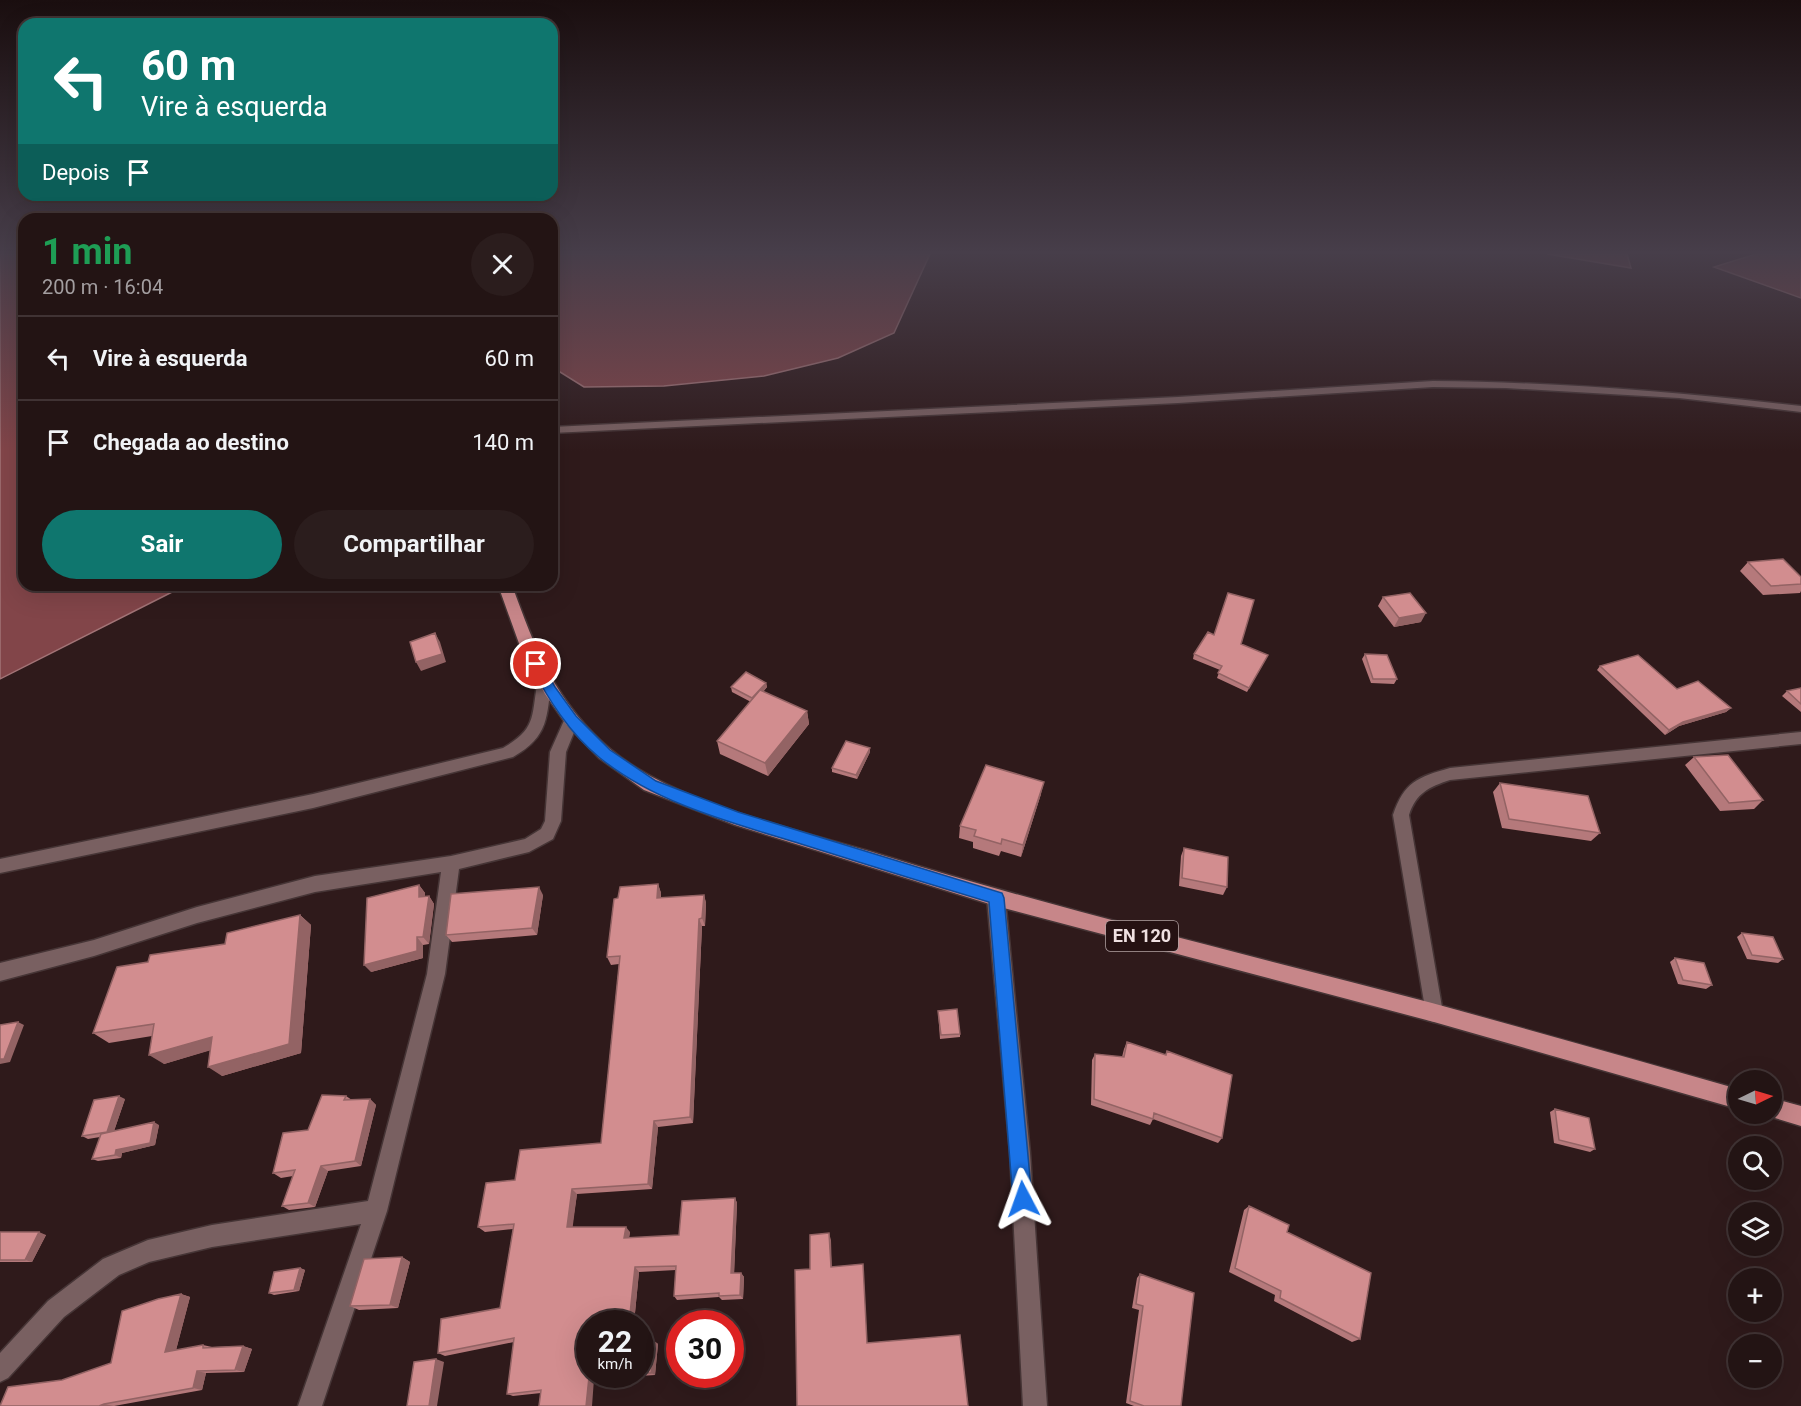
<!DOCTYPE html>
<html lang="pt">
<head>
<meta charset="utf-8">
<style>
	body { margin:0; font-family:Roboto,sans-serif; background:#2b1d1d; color:#f1f3f6; height:100vh; display:flex; flex-direction:column; font-size:22px; white-space:nowrap }
	* { box-sizing:border-box; margin:0 }
	p { font-size:20px; color:#a39ea0 }
	.icon { flex:none; width:33px; height:33px; fill:none; stroke:currentColor; stroke-width:2; stroke-linecap:round; stroke-linejoin:round }
	.map { position:relative; flex:1; overflow:hidden }
	.panel { position:absolute; left:18px; top:213px; width:540px; height:378px; display:flex; flex-direction:column; background:#231414; border-radius:18px; box-shadow:0 6px 24px #0002,0 0 0 2px #403334 }
	.panel>* { flex:none }
	.banner { position:absolute; left:18px; top:18px; width:540px; height:183px; border-radius:18px; box-shadow:0 6px 24px #0002,0 0 0 2px #403334; background:#0f766e; color:#fff; overflow:hidden }
	.needle { width:39px; rotate:85deg }
	.tools { position:absolute; left:1728px; top:1070px; display:grid; gap:12px }
	.tools a { display:grid; place-items:center; width:54px; height:54px; border-radius:50%; background:#231414; box-shadow:0 6px 24px #0002,0 0 0 2px #403334; font-size:30px }
	.speed { position:absolute; left:576px; top:1310px; display:flex; gap:12px; font-size:30px; font-weight:700; text-align:center }
	.speed>* { display:grid; place-content:center; width:78px; height:78px; border-radius:50%; background:#231414; box-shadow:0 6px 24px #0002,0 0 0 2px #403334; line-height:1 }
	.speed small { font-size:15px; font-weight:400 }
	.speed .limit { border:9px solid #d22; background:#fff; color:#111 }
	.pin { position:absolute; display:grid; place-items:center; width:51px; height:51px; color:#fff; margin:-26px; border:3px solid #fff; border-radius:50%; box-shadow:0 2px 6px #0007 }
	.me { position:absolute; width:66px; margin:-33px; rotate:356deg; stroke-linejoin:round; filter:drop-shadow(0 0 4px #0008) }
	.turn { display:flex; align-items:center; gap:21px; height:126px; padding:0 24px; font-size:27px }
	.turn .icon { width:78px; height:78px; stroke-width:2.5 }
	.turn b { display:block; font-size:42px; line-height:51px }
	.then { display:flex; align-items:center; height:57px; padding:0 24px; background:#0003; gap:12px; font-size:22px }
	.round { display:grid; place-items:center; flex:none; width:63px; height:63px; border-radius:32px; background:#2b1d1d }
	.head { display:flex; align-items:center; justify-content:space-between; height:102px; padding:0 24px }
	h1 { font-size:36px; font-weight:700; line-height:45px; color:#1e9e55 }
	.primary-button { display:flex; gap:12px; margin-top:auto; padding:12px 24px }
	.primary-button a { flex:1; height:69px; border-radius:36px; background:#0f766e; color:#fff; font-size:24px; font-weight:700; line-height:69px; text-align:center }
	.primary-button a+a { background:#2b1d1d; color:#f1f3f6 }
	ul { padding:0; list-style:none }
	li { display:flex; align-items:center; gap:18px; height:84px; padding:0 24px; border-top:2px solid #403334 }
	li div { flex:1 }
	li b { display:block; font-size:22px }
	li em { font-style:normal }
	.map>svg:first-child { display:block }
	.water { fill:#824549; stroke:#a37477; stroke-width:1.5 }
	.lines { fill:none; stroke-linecap:round; stroke-linejoin:round }
	.minor-casing { stroke:#463536; stroke-width:3 }
	.major-casing { stroke:#463536; stroke-width:3 }
	.minor { fill:#796061; fill-rule:evenodd }
	.major { fill:#c78689; fill-rule:evenodd }
	.wall { fill:#b5797b }
	.shaded-wall { fill:#936364 }
	.building { fill:#d28d8f; stroke:#936364; stroke-width:1.5 }
	.route { fill:#1a73e8; stroke:#114b97; stroke-width:1.5 }
	.labels { text-anchor:middle; stroke-width:6; stroke-linejoin:round; paint-order:stroke }
	.shield { fill:#251112; stroke:#b2a2a3; stroke-width:1.5 }
	.shield-label { font-size:18px; font-weight:bold; fill:#efe0e1 }
</style>
</head>
<body>
<div class="map">
<svg width="1801" height="1406" viewBox="0 0 1801 1406">
	<rect width="100%" height="100%" fill="#2f1a1b"/>
	<path class="water" d="M0,254h24v331h162l-186,94z
		M552,254h378l-36,79 -56,25 -74,18 -100,10 -80,1 -32,-20z
		M1547,254h80l4,14z
		M1756,254h45v44l-87,-31z"/>
	<g class="lines">
		<g class="minor-casing">
			<path id="minor" d="M1433,381c123,1 246,11 368,25v6l-122,-14 -173,-10 -73,-1 -255,16 -626,30v-6l626,-30z
				M545,673l5,2 2,4c-6,38 -2,57 -39,78l-200,51 -313,65v-14l313,-65 190,-46c35,-20 28,-33 35,-69l2,-4z
				M571,714l5,2 3,4 -13,32 -5,69 -8,18 -24,13 -70,17 -14,105 -58,237 -65,195h-24l63,-182 -149,23 -63,15 -30,13 -55,42 -56,61 -8,4v-29l48,-52 55,-42 45,-19 64,-15 156,-24 59,-227 14,-102 -126,20 -118,31 -103,33 -94,25v-18l94,-23 103,-33 118,-31 136,-20 74,-17 16,-10 4,-8 5,-69 16,-36z
				M1801,732v12l-351,36c-21,7 -34,13 -41,35l34,198 -2,7 -7,2 -7,-2 -34,-205c11,-33 25,-38 57,-47z
				M996,890l6,2 3,6 25,255 17,253h-24l-13,-253 -23,-255 3,-6z"/>
		</g>
		<g class="major-casing">
			<path id="major" d="M498,585h14c23,64 44,118 98,164 65,55 192,82 275,107 180,55 364,99 547,147 102,28 204,57 306,86v20l-304,-87 -438,-116 -261,-81 -91,-35 -45,-32 -33,-34 -21,-30 -24,-45z
				M1772,1098l29,8v20l-36,-11 -1,-2h8z"/>
		</g>
		<use href="#minor" class="minor"/>
		<use href="#major" class="major"/>
	</g>
	<path class="wall" d="M1748,562l53,15v14l-1,2 -37,2 -23,-24z
		M1383,597l38,25 -27,5 -16,-21z
		M1214,635l27,9 25,15 -19,33 -30,-14 3,-8 -27,-11 1,-5z
		M1365,654l32,25 -3,5 -23,-1 -9,-24z
		M1600,666l77,23 54,19 -5,4 -47,14 -14,9 -68,-65z
		M766,683l1,4 -4,5 44,19 2,13 -41,52 -48,-22 -3,-13 34,-39 -19,-10 -1,-5z
		M1801,688v24l-19,-16 5,-5z
		M870,752l-13,27 -25,-7v-4z
		M1694,757l69,43 -9,9 -34,2 -35,-46z
		M1500,783l100,50 -9,8 -89,-13 -9,-36z
		M1041,794l-20,63 -20,-6 -2,5 -26,-8v-6l-14,-4 1,-12z
		M1184,848l43,39 -4,8 -44,-9 2,-30z
		M658,884l3,9v5l43,-3 2,8 -1,23h-3l-9,197 -35,4 -6,62 -75,5 -5,33 58,5 -1,6 50,-3 56,-37 2,5 -3,70h7l3,4 -1,22 -21,1 -3,-3 -42,3 -3,-4 2,-26 -37,2 -5,51h-44v51h50v-32l14,-1 4,3 -3,31 -61,4 -53,14 -28,3 -6,-2 7,-52 -69,14 -7,-3 62,-45 13,-79 -28,3 -7,-5 37,-47 86,-37 18,-179 -8,1 -4,-8 11,-59z
		M419,885l6,8v3h4l5,8 -5,40 -6,1v13l-52,14z
		M543,895l-6,40 -85,7 -6,-7z
		M300,915l11,10 -10,128 -79,23 -12,-26 -46,14 -12,-28 -43,7 -16,-10 55,-71 77,-18z
		M1742,933l41,26 -5,4 -31,-4 -10,-22z
		M1675,958l37,27 -6,4 -28,-5 -8,-22z
		M938,1011l22,23v3l-20,2z
		M1127,1042l38,13 2,-4 55,87 -4,5 -65,-24 -3,6 -59,-20 1,-45 3,-6 27,3 2,-8z
		M346,1096l6,4 18,-1 6,6 -15,61 -33,5 -13,36 -26,3 -7,-4 11,-30 -12,2 -8,-5 35,-43z
		M125,1099l-11,32 45,-6 -4,20 -33,8 -1,5 -23,3 -6,-2 8,-22 -12,2 -6,-3z
		M1555,1109l40,40 -5,3 -36,-9 -4,-31z
		M1249,1206l38,26 73,107 -8,3 -78,-41 1,-6 -46,-23 15,-62z
		M0,1232l46,3 -14,27h-32z
		M402,1257l8,5 -12,46 -39,2 -9,-4z
		M300,1268l5,2 -6,21 -25,4 -5,-2z
		M1140,1274l41,132h-47l-8,-3 13,-93 -7,-2 5,-30z
		M181,1294l9,3 -14,53 27,-5 9,2 31,-1 9,3 -8,23 -38,1 -4,17 -88,16h-114l62,-26 49,-17z"/>
	<path class="shaded-wall" d="M1426,613l-5,9 -27,5 5,-9z
		M435,633l5,9 6,20 -25,9 -5,-9z
		M766,683l1,4 -14,16 -1,-5z
		M1731,708l-5,4 -47,14 -14,9 4,-5 14,-8z
		M807,711l2,13 -41,52 -3,-13z
		M870,748v4l-13,27 -1,-4z
		M1044,782l-3,12 -20,63 2,-12z
		M658,884l3,9 -1,13 -3,-8z
		M419,885l6,8v11l-6,-7z
		M539,887l4,8 -6,40 -5,-7z
		M704,895l2,8 -1,23 -3,-8z
		M429,896l5,8 -5,40 -6,-7z
		M300,915l11,10 -10,128 -79,23 -14,-9z
		M699,919l3,7 -9,197 -3,-6z
		M417,937l6,8v13l-52,14 -7,-7z
		M18,1022l6,3 -14,37 -10,2v-5z
		M212,1037l13,9 -61,18 -15,-9z
		M119,1096l6,3 -12,35 -6,-2z
		M370,1099l6,6 -15,61 -6,-5z
		M654,1121l4,6 -6,62 -4,-5z
		M154,1122l5,3 -4,20 -33,8 -1,5 -6,-3 1,-5z
		M321,1166l7,5 -13,36 -7,-4z
		M572,1189l5,5 -5,38 -5,-5z
		M735,1198l2,5 -3,74 -3,-4z
		M626,1227l4,5 -2,11 -4,-5z
		M39,1232l7,3 -14,27 -7,-2z
		M829,1233l2,7 1,33 -1,-6z
		M402,1257l8,5 -12,46 -8,-3z
		M635,1267l4,5 -5,51h-5z
		M300,1268l5,2 -6,21 -5,-1z
		M741,1273l3,4 -1,22 -3,-4z
		M181,1294l9,3 -15,57 -10,-2z
		M654,1341l4,3 -3,31 -4,-2z
		M243,1346l9,3 -8,23 -9,-2z
		M436,1359l8,3 -7,44h-8z
		M197,1371l9,2 -4,17 -9,-2z
		M589,1377l5,2 -2,27h-6z
		M104,1404l11,2h-16z"/>
	<path class="building" d="M1783,559l18,18v7l-30,2 -23,-24z
		M1228,593l26,7 -13,44 27,11 -19,33 -31,-15 4,-7 -28,-12 14,-22 6,3z
		M1410,593l16,20 -27,5 -16,-21z
		M435,633l7,21 -26,8 -6,-20z
		M1365,654l22,1 10,24h-24z
		M1638,655l39,34 21,-8 33,27 -48,14 -14,8 -69,-64z
		M746,672l20,11 -14,15 -21,-11z
		M1801,688v16l-14,-13z
		M760,690l47,21 -42,52 -48,-22z
		M846,741l24,7 -14,27 -24,-7z
		M1728,755l35,45 -34,3 -35,-46z
		M986,765l58,17 -21,63 -21,-6 -1,5 -27,-8 2,-6 -16,-4z
		M1500,783l88,13 12,37 -91,-14z
		M1184,848l44,9 -1,30 -45,-9z
		M658,884l-1,14 47,-3 -2,23 -3,1 -9,198 -36,4 -6,63 -76,5 -5,38h59l-2,11 55,-3 3,-34 53,-3 -4,75h10l-1,22 -21,1v-3l-45,3 2,-30 -41,1 -6,56h-39v51h39l-40,3 -3,29h-47l2,-16 -34,4 7,-56 -76,15 3,-34 59,-11 14,-84 -36,3 8,-44 29,-3 5,-30 81,-7 19,-187 -13,1 7,-58 4,-1 2,-11z
		M419,885v12l10,-1 -6,41h-6v14l-53,14 3,-67z
		M539,887l-7,41 -86,7 5,-41z
		M300,915l-11,129 -81,23 4,-30 -63,18 5,-31 -61,9 24,-66 31,-5 2,-7 75,-11 2,-11z
		M1742,933l31,4 10,22 -31,-4z
		M1675,958l29,5 8,22 -29,-5z
		M957,1009l3,25 -19,1 -3,-24z
		M18,1022l-14,37h-4v-34z
		M1127,1042l39,13 1,-4 65,24 -10,63 -68,-25 -1,6 -59,-20 1,-45 29,3z
		M322,1095l24,1 -2,4 26,-1 -15,62 -34,5 -13,37 -26,3 13,-36 -22,3 10,-40 25,-3z
		M119,1096l-12,36 -25,4 12,-36z
		M1555,1109l34,9 6,31 -36,-9z
		M154,1122l-4,21 -34,7 -1,5 -23,4 9,-25z
		M1249,1206l40,19 -2,7 84,41 -11,66 -80,-41 1,-7 -46,-23z
		M0,1232h39l-14,28h-25z
		M829,1233l2,34 32,-3 4,79 93,-8 8,71h-171l-2,-136 15,-1v-34z
		M402,1257l-12,48 -40,1 14,-47z
		M300,1268l-6,22 -25,3 5,-21z
		M1140,1274l54,19 -13,113h-37l-14,-5 13,-95 -7,-2z
		M181,1294l-16,58 38,-7v3l40,-2 -8,24 -38,1 -4,17 -89,16 -5,2h-99l8,-19 54,-7 49,-17 11,-52 36,-12z
		M654,1341l-3,32h-11v-31z
		M436,1359l-7,47h-22l7,-44z"/>
	<linearGradient id="sky" x2="0" y2="1"><stop stop-color="#1a0e0f"/><stop offset="0.56" stop-color="#473e4a"/><stop offset="1" stop-color="#473e4a" stop-opacity="0"/></linearGradient>
	<rect width="1801" height="451" fill="url(#sky)"/>
	<path class="route" d="M536,659l5,2 14,26 21,29 34,34 46,31 82,31 264,81 2,5 28,301 -2,7 -7,2 -7,-2 -3,-7 -24,-297c-63,-19 -125,-38 -188,-58 -68,-21 -144,-40 -201,-86 -31,-25 -52,-59 -70,-94z"/>
	<g class="labels">
		<rect class="shield" x="1106" y="921" width="72" height="30" rx="4.5"/>
		<g class="shield-label">
			<text x="1142" y="942">EN 120</text>
		</g>
	</g>
</svg>
<div class="tools">
<a><svg class="needle" viewBox="-14 -14 28 28"><path d="M0-13l5 13h-10z" fill="#e53935"/><path d="M0 13l5-13h-10z" fill="#a39ea0"/></svg></a>
<a><svg class="icon" aria-label="search" viewBox="0 0 24 24"><circle cx="10" cy="10" r="6"/><path d="M15 15l6 6"/></svg></a>
<a><svg class="icon" aria-label="layers" viewBox="0 0 24 24"><path d="M12 4l9 5-9 5-9-5zM3 14l9 5 9-5"/></svg></a>
<a>+</a>
<a>−</a>
</div>
<div class="speed"><div>22<small>km/h</small></div><div class="limit">30</div></div>
<div class="pin" style="left:536px;top:664px;background:#d93025"><svg class="icon" aria-label="arrive" viewBox="0 0 24 24"><path d="M6 21V4h12l-3 4 3 4H6"/></svg></div>
<svg class="me" style="left:1023px;top:1199px" viewBox="-20 -20 40 40"><path d="M0-17L14 15 0 8-14 15z" fill="#1a73e8" stroke="#fff" stroke-width="4"/></svg>
<div class="banner">
<div class="turn"><svg class="icon" aria-label="left" viewBox="0 0 24 24"><path d="M17 20v-9H6M10 6l-5 5 5 5"/></svg><div><b>60 m</b>Vire à esquerda</div></div>
<div class="then">Depois<svg class="icon" aria-label="arrive" viewBox="0 0 24 24"><path d="M6 21V4h12l-3 4 3 4H6"/></svg></div>
</div>
<section class="panel">
<div class="head"><div><h1>1 min</h1><p>200 m · 16:04</p></div><a class="round"><svg class="icon" aria-label="close" viewBox="0 0 24 24"><path d="M6 6l12 12M18 6L6 18"/></svg></a></div>
<ul>
<li><svg class="icon" aria-label="left" viewBox="0 0 24 24"><path d="M17 20v-9H6M10 6l-5 5 5 5"/></svg><div><b>Vire à esquerda</b></div><em>60 m</em></li>
<li><svg class="icon" aria-label="arrive" viewBox="0 0 24 24"><path d="M6 21V4h12l-3 4 3 4H6"/></svg><div><b>Chegada ao destino</b></div><em>140 m</em></li>
</ul>
<div class="primary-button"><a>Sair</a><a>Compartilhar</a></div>
</section>
</div>
</body>
</html>
